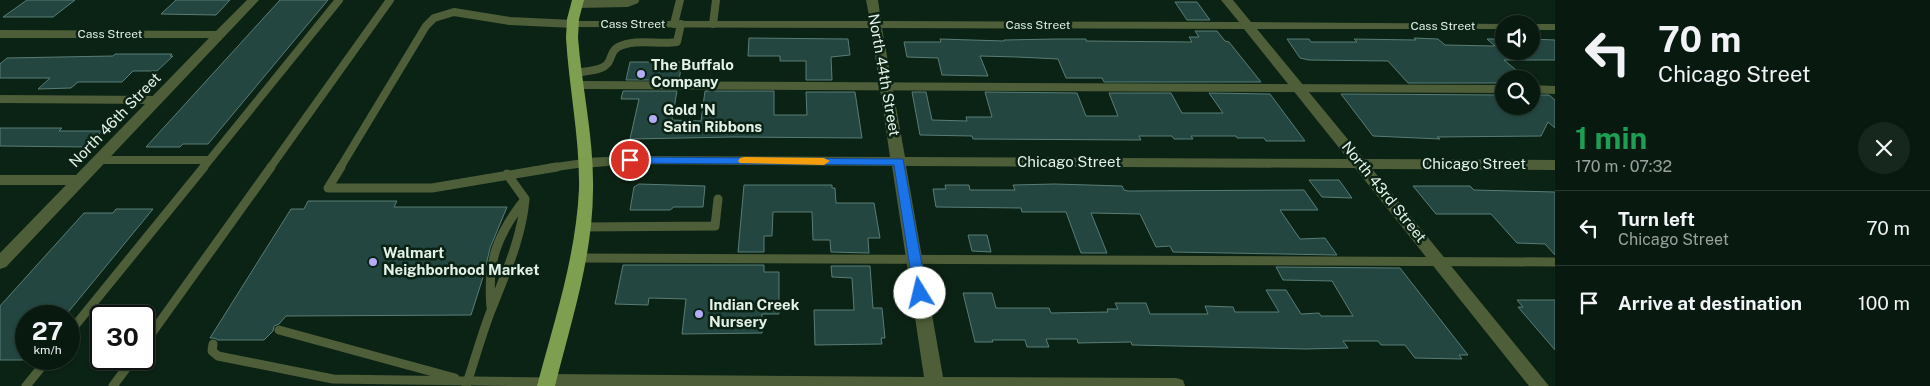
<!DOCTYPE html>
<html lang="en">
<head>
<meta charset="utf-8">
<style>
	body { margin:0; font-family:"Public Sans",sans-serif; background:#16271d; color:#f1f3f6; height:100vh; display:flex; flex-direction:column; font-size:19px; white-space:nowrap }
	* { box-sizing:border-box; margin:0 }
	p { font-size:16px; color:#98a19e }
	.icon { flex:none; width:28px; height:28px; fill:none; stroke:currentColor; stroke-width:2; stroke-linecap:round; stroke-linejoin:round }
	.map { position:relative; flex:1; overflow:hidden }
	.sheet { display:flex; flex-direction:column; background:#081a0f; width:375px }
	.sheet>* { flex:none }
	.banner { background:#081a0f; color:#f1f3f6; overflow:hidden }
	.fabs { position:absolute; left:1495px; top:15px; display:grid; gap:10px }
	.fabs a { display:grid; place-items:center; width:45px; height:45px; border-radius:50%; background:#081a0f; box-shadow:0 1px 4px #0004,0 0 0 1px #29382f; font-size:25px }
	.speed { position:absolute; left:15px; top:305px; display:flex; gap:10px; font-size:25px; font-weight:700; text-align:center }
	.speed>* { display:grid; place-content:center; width:65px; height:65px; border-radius:50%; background:#081a0f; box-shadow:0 1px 4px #0004,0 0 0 1px #29382f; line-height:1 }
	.speed small { font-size:12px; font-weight:400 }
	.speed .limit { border:2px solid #111; border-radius:8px; background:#fff; color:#111 }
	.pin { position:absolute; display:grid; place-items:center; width:42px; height:42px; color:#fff; margin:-21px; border:2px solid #fff; border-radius:50%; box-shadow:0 1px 5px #0007 }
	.me { position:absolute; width:55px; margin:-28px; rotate:351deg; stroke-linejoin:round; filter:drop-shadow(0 0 4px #0008) }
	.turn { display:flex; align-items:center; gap:18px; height:105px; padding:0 20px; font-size:22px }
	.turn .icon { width:65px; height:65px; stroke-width:2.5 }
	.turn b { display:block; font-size:35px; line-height:42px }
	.round { display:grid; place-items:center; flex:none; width:52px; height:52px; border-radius:26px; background:#16271d }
	.head { display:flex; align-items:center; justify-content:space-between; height:85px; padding:0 20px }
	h1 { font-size:30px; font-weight:700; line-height:38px; color:#1e9e55 }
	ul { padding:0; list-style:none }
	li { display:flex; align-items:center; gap:15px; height:75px; padding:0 20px; border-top:1px solid #29382f }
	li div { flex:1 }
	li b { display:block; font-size:19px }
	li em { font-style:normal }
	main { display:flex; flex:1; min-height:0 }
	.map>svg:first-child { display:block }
	.building { fill:#234640; stroke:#597d76 }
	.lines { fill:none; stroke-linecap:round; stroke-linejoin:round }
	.lane-far1 { stroke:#4e5e39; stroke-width:8 }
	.lane { stroke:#4e5e39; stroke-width:9 }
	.street { fill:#4e5e39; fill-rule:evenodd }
	.primary { fill:#7e9f50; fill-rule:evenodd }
	.route { fill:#1a73e8; stroke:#114b97 }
	.slow { fill:#f59e0b }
	.poi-dot { fill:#b4acf9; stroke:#0b2314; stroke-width:2 }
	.labels { text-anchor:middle; stroke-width:5; stroke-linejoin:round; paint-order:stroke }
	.far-street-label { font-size:12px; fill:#e4f2e8; stroke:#0b2314 }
	.poi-label { font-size:15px; font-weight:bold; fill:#e4f2e8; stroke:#0b2314; text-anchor:start }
	.street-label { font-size:15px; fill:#e4f2e8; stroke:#0b2314 }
</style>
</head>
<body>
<main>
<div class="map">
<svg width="1555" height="386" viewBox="0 0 1555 386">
	<rect width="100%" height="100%" fill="#0b2314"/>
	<path class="building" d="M27,0h48l-22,17h-50z
		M176,0h54l-14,15 -55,-1z
		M280,0h48l-120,144h-25l-3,3h-34z
		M1175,2h22l13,18h-23z
		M1195,31h22l8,10 4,1 32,40h-157l-2,-4h-36l-8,-19 -41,-2 -37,-1 8,20 -46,-1 -4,-17 -31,-1 -3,-15h37l-1,-3 64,2v-1l52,-1h30v2l106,1 -3,-5h10z
		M749,38l99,1 2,16 -19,2 1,23h-26v-19h-26v-5h-32z
		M1414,38l24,1 7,6 50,1 -8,-7h17v12h27v-12l24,1v20h-51l23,19h-23v4h-96l-20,-22 -79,-1 -9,-2 -13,-19h22l2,3h46l-3,-3 62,1z
		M115,54h57l-2,2h3l-16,15h-24l-11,11h-44l-7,6 -33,1 12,-11h-50v-14l7,-6 106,-2z
		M630,62h52l-3,18h-53z
		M623,91h54l-5,29 29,1 4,-30h69v24h33l-1,-23h49l7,46 -128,-1 -104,2 9,-40h-18z
		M912,92h14l6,28 35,1 -1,-4h26l-7,-25 92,1 9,23h32l-9,-23h62l11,20h41l-14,-20 61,1 35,47h-39l-2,-3h-27l-1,-2h-45l2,3h-19l-2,-3h-33l2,4 -168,-1 -1,-3 -52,-1z
		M1341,94l163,1v11h27v-11h18l6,5v28l-7,-6 -7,14 -104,1 3,2 -67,-3z
		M0,128h62l-3,3h43l-16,16 -86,-1z
		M1309,180h30l13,18 -30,-1z
		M639,184l66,2 -2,21h-29l-4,3h-40l4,-23z
		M1055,184l67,2 2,4 4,1 176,-1 14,20h-38l20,29 25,-1 12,17 -164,-3 -3,-6 -14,1 -16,-33 -49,-1 16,40h-26l-15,-41h-44l-1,-4 -85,-1 -3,-18h13l-1,-4h24l1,5h45l-2,-5z
		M744,185h88v3h3l1,15h38l6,35h-12l1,15 -38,-1 -1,-12h-17l-1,-28h-39l-1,24h-8v16h-26z
		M1413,186h57l4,4 81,2v63l-10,-11 -28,-1 -26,-29h-55z
		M308,201h89l-3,6h113l-17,41 -6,26 -13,41 -185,1 -7,8 -5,2 -1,5 -9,9h-46l-4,-2h-4l81,-129h13z
		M116,209h37l-88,107h-39v44h-26v-54l84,-93h29z
		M968,235h19l4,17 -19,-1z
		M623,265h141v7h15v42h-17v19l-80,1 4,-35 -37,-1 -1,7 -33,-1z
		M831,266h39l3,42h9l3,30h-4l1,6 -67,1 -1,-35h40l-2,-32 -20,-1z
		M1276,267l124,1 68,87h-9l3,4 -47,-1 -10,-13h-24l-3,-4h-35l5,7 -43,1 -173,-4 -1,-3 -53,1 -1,-4h-31l3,8h-22l-2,-7h-33l1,2h-18l-12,-49h29l4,15h53l2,5 57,-1 -1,-3h11l-3,-6h31l4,11h58l-3,-8 28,1 2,5h44l-13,-22h20l15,24 18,-1 2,3h32l-21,-35 -49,-1z
		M1517,300h38v50l-37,-43h5z"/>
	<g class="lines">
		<path class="lane-far1" d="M577,4l50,-1 8,-3
			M674,24l6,-24
			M713,24l3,-24
			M575,73c9,-2 28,-2 33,-10 4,-6 3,-12 10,-16 17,-9 41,-2 59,-5l4,-18
			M577,85l927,4
			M1531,89l24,1
			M0,99l157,1
			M100,160h109
			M203,168l136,-168
			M270,168l120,-168
			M340,168l86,-142 8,-8 20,-6 56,9 63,3
			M549,168l35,-5"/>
		<path class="lane" d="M328,188l13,-21
			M328,188h104l125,-21
			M583,227l132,-1 3,-27
			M578,258l977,4
			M491,307c-4,-46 6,-72 34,-108
			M279,330l176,48
			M69,333l135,-166
			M144,344l127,-177
			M213,344l-1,7 6,5 115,23 214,3
			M26,386l22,-27
			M113,386l20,-27
			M466,386c8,-24 15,-49 24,-73 14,-36 32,-75 35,-114l-18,-25"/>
		<path class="street" d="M247,0h12l-253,267 -6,2v-16l66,-68h-66v-10h76l133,-137h-209v-8l216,1z
			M866,0h12l3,21 358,1 -18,-22h12l18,22 257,2h-4v5h-247l107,130 191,1v10l-183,-1 177,217h-20l-174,-218 -449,-2 37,211 233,1 7,2 2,6h-645l-2,-4 2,-5 7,-3 377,3 -32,-211 -262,-2 -46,4 -5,-2 -2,-3 2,-3 5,-2 46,-2 260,1 -19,-129 -298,-1 -6,-3 6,-3h297zM882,28l362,1 104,130 -443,-2z
			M1530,24h25v6h-24z"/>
		<path class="primary" d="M572,0h12l-5,19 -1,19c4,50 16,100 15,151 0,67 -22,133 -38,197h-18c17,-64 39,-130 42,-197 1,-50 -10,-101 -13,-151l1,-19z"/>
	</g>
	<path class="route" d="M630,157l273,2 24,134 -2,3h-9l-2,-3 -20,-128 -268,-2 -2,-3z"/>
	<path class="slow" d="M744,157l80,1 6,3 -6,4 -84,-2 -2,-2 2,-3z"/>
	<g class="poi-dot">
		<circle cx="641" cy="74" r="5"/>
		<circle cx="653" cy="119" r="5"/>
		<circle cx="373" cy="262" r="5"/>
		<circle cx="699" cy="314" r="5"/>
	</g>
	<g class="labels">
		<g class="far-street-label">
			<text x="633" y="28">Cass Street</text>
			<text x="1038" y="29">Cass Street</text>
			<text x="1443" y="30">Cass Street</text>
			<text x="110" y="38">Cass Street</text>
		</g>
		<g class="poi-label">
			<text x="651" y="70">The Buffalo<tspan x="651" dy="17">Company</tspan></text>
			<text x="663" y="115">Gold 'N<tspan x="663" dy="17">Satin Ribbons</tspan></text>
			<text x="383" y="258">Walmart<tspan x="383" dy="17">Neighborhood Market</tspan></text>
			<text x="709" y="310">Indian Creek<tspan x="709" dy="17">Nursery</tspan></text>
		</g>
		<g class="street-label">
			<text transform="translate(884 75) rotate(80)" y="5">North 44th Street</text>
			<text transform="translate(115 120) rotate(-46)" y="5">North 46th Street</text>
			<text x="1069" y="167">Chicago Street</text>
			<text x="1474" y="169">Chicago Street</text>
			<text transform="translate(1384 192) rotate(51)" y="5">North 43rd Street</text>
		</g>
	</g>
</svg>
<div class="fabs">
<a><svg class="icon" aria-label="sound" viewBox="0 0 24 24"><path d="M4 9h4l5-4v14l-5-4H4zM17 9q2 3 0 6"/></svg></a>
<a><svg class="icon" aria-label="search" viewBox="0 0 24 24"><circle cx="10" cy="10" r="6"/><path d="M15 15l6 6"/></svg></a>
</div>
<div class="speed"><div>27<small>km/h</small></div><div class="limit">30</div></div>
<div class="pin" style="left:630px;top:160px;background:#d93025"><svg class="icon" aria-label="arrive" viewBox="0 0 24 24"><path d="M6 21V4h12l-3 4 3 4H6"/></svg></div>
<svg class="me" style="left:920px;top:293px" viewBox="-20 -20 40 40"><circle r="19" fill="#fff"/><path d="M0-13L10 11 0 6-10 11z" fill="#1a73e8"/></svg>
</div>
<section class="sheet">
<div class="banner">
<div class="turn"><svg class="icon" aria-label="left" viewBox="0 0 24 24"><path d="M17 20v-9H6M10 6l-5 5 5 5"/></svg><div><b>70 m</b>Chicago Street</div></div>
</div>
<div class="head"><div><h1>1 min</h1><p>170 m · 07:32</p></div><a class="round"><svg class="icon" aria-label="close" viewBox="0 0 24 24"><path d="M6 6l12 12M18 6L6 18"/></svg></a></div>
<ul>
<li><svg class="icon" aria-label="left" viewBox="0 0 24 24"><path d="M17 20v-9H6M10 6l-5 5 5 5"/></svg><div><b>Turn left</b><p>Chicago Street</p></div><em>70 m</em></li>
<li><svg class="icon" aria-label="arrive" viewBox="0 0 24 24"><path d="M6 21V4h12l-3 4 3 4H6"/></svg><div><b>Arrive at destination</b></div><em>100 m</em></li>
</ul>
</section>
</main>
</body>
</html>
